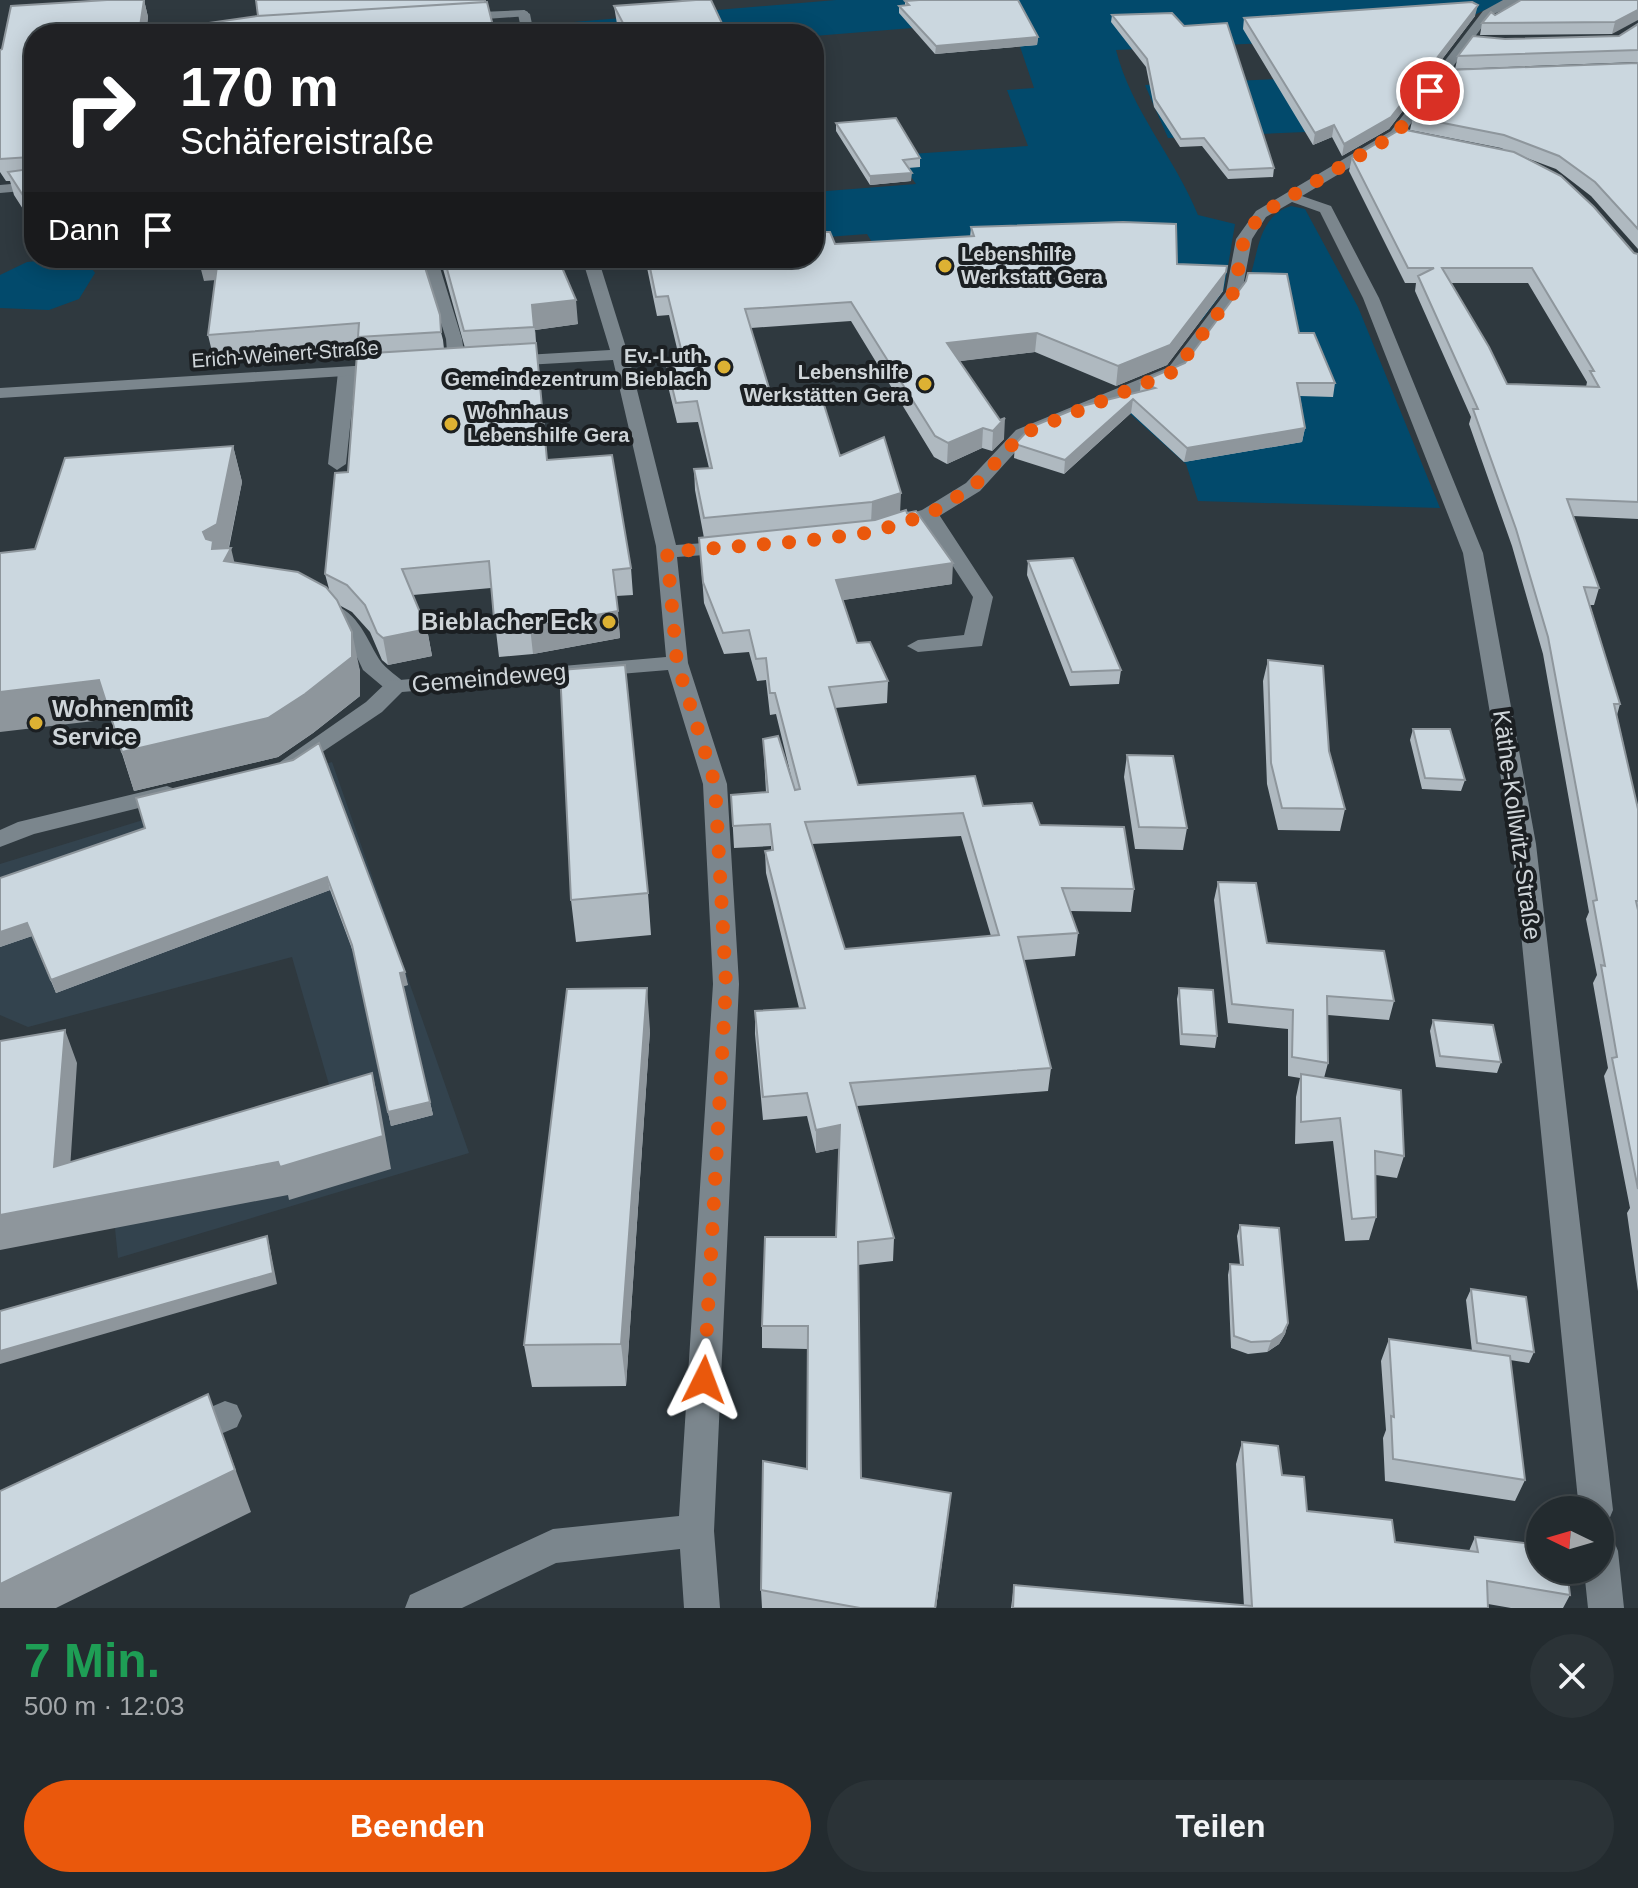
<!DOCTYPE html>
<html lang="de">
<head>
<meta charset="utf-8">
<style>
	body { margin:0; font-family:Helvetica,sans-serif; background:#2b3337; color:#f1f3f6; height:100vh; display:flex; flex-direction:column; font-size:30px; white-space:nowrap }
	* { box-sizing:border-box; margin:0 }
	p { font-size:26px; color:#a3a7aa }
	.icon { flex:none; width:44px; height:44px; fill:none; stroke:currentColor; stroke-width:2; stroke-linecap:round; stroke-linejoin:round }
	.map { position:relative; height:1608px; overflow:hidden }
	.details { display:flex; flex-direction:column; background:#232b2f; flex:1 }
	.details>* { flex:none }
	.guide { position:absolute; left:24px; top:24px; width:800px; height:244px; border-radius:32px; box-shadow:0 4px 20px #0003,0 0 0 2px #40474b; background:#202124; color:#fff; overflow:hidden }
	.needle { width:52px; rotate:275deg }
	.fabs { position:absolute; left:1526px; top:1496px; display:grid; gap:16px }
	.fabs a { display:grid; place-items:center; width:88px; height:88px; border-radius:50%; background:#232b2f; box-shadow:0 4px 20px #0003,0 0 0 2px #40474b; font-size:40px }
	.pin { position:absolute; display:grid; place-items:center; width:68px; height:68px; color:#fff; margin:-34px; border:4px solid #fff; border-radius:50%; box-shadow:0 2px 8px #0007 }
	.me { position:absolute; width:88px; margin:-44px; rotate:3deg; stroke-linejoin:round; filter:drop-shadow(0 0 6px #0008) }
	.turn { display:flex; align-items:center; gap:28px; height:168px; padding:0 24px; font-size:36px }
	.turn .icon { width:104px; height:104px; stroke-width:2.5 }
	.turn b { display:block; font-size:56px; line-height:68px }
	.then { display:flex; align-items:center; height:76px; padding:0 24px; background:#0003; gap:16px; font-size:30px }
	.round { display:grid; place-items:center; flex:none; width:84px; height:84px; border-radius:42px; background:#2b3337 }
	.summary { display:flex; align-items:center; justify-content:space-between; height:136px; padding:0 24px }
	h1 { font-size:48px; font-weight:800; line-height:60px; color:#1e9e55 }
	.primary-button { display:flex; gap:16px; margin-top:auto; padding:16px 24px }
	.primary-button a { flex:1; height:92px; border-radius:48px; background:#ea580c; color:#fff; font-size:32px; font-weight:800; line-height:92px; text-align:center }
	.primary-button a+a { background:#2b3337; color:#f1f3f6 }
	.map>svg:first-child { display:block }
	.built { fill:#33434e }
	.green { fill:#024a6c }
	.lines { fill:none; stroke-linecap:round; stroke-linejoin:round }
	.lane { fill:#7b868d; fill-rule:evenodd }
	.street { fill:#7b868d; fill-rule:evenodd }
	.wall { fill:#afb9c0; fill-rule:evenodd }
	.shaded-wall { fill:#8e969c }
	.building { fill:#cbd7df; stroke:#8e969c; stroke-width:2; fill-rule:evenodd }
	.route { stroke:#ea580c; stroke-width:14; stroke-dasharray:0 25.2 }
	.poi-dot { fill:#ddb133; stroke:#1b1f22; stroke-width:3 }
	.labels { text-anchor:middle; stroke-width:8; stroke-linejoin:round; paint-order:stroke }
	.far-poi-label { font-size:20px; font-weight:bold; fill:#cfd5d9; stroke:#1b1f22; text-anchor:start }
	.far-street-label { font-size:20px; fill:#cfd5d9; stroke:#1b1f22 }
	.poi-label { font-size:24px; font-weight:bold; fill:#cfd5d9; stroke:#1b1f22; text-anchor:end }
	.street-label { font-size:24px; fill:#cfd5d9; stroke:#1b1f22 }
</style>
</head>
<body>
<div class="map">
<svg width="1638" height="1608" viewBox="0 0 1638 1608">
	<rect width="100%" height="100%" fill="#2f393f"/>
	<path class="built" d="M332,762l137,391 -351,105 -11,-108 223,-62 -38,-131 -264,70 -28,-12v-151z"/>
	<path class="green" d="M836,0h670l-34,16 -13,18 -343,16c15,60 59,108 82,165l37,9 -11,66 -22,30 -319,-60 -16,-26 -40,3 -13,-31v-14l102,-8 -20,-29 132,-9 -21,-56 27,-2 -23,-68 -197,16v-2h-272l-4,-9z
		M1434,72l-59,57 -207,9 -23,-53z
		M1291,206l14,3 53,98 82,201 -242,-7 -12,-37 -68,-61c22,-8 50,-14 70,-27 7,-4 59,-88 62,-99 9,-28 9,-61 41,-71z
		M57,259l30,3 8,11 -16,26 -30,11 -49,-2v-33l27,-13z"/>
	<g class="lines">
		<path class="lane" d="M524,10l4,2v4l-70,5 -6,-4 6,-4z
			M421,258h16l25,81 4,26 -3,4 -6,1 -9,-5 -2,-26z
			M347,367l9,5 -10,92 -9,6 -9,-6 10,-92z
			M929,508l7,2 57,87 -11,49 -64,6 -11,-6 11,-6 46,-5 9,-38 -54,-83z
			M324,601c33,8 40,33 55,58 7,11 20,17 28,27l-3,5h-16l-25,-21 -16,-34 -11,-14 -22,-15z
			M225,1401l12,4 5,11 -5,11 -47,20 -12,-4 -5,-11 5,-11z"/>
		<path class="street" d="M1503,0h25l-37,15 -90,122 -99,59 29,10 48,92 104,255 53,291 77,666 -5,12 -8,3v-15h-21l-67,-666 -49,-291 -100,-255 -43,-86 -28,-10 -26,15 -14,22 -10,53 -61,83 -153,63 -48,53 -44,27 -45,14 -10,-6 3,-4 38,-12 44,-27 50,-53 153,-63 57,-75 10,-53 20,-28 135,-80 92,-120z
			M524,10l6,4 4,20h-12l-4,-20z
			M34,182v8l-34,3v-8z
			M582,258h16l30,96 48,191 56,-4 10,6 -10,6 -55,4 11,106 39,121 12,200 -25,547 6,77h-36l-4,-59 -124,14 -94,45h-57l5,-13 143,-66 126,-13 34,-532 -10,-200 -35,-114 -266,22 -20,20 -82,55h-16l-4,-5 86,-60 22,-21 278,-24 -10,-111 -43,-186 -106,6 -9,-5 9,-5 103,-6z
			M386,364l6,1 3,4 -3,4 -392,25v-10z
			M167,786l8,3 4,5 -4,5 -141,35 -34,13v-17l18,-8z
			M1600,1534l13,5 5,12 6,57h-36l-4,-38h16z"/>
	</g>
	<path class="wall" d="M107,0h37l4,17 -2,15 112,-16 -2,-16h229v2h2l8,32h-461v186h-4l-16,-25 -4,-14h-4l-6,-9v-122l2,-1 9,-43z
		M1638,0l-26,34 -132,1 2,-12 13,-8z
		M905,1l133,36 -1,8 -102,9 -36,-41v-7l6,-1z
		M614,6l113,28h-154l-1,-7 45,-3z
		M1112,15l162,153 -1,9 -45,2 -26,-33 -22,1 -26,-40 -8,-40 -35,-45z
		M1475,16l-86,113 -47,27 -10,-19 -19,8 -70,-116 1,-11z
		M1638,24v38l-183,7 3,-13 47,-17 114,-3z
		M1638,63v186l-47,-53 -35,-27 -37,-14 115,98 4,1v265l-65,-3 26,72 -5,17h-4l30,99 -3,11 21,94v482l-11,-78 3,-5 -26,-132 4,-8 -15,-85 4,-8 -11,-56 3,-7 -46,-258 -31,-108 -43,-122 2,-7 -56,-126 1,-8h-11l-56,-112 3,-13 158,-6 -9,-4 -91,-18 3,-13zM1451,283h77l59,99 -1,5 -79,-3z
		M836,123l84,35v9l-12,1 3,13 -41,4 -34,-54z
		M971,227l206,37 46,27 -56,74 -51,21 -81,-34 -76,9 45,78 -12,12 -10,-3 -35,16 -13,-7 -83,-136 -100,7 21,70 68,58 60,56 7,1 45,71 -109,16 14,43 31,38 -1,22 -52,5 23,77 125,21 57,19 94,64 -3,23 -61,-1 8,22 -3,23 -51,4 27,108 -3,23 -191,15 37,132 -1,23 -35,4 3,213 90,15 -15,115h-174l-1,-18 46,-121v-120l-45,-1v-22l74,-89 3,-89 -23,5 -9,-37 -44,4 -8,-86v-23l44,-3 -33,-135 -1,-22 6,-1v-4l-37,2 -3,-53 35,-3 -3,-53 30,45 -17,-70 -6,1 -4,-35 -9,1 -8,-29 -25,2 -20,-51 -5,-65h5l-9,-48 -1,-21 15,-1 -11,-46 -21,1 -9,-37 -1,-20 14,-1 -12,-50 -12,1 -12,-58h169l21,-14 135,-7zM961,836l30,100 -146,13 -33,-105z
		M422,258l21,82 1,9 21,-1 -25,-90h118l20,66 -43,6 12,130 84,108 2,27 -17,1 4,42 -87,16 -34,3 -8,-69 -78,7 14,34 5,27 -44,9 -6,-5 -12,-28 -18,-20 -13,-7 21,66v25l-47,37 -35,24 -144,34 -23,-72 -76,-170 198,-103 9,36 -13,66 5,15 95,26 -4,-15 23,-102 13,-118 -1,-6 -146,12 -6,-25 7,-55 -11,1z
		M1299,333l36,50 -2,14 -33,-1 5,32 -3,14 -118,20 -53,-49 -67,61 -50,-16 1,-14 125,-53 1,-9 44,-19z
		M1028,561l93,109 -2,14 -49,2 -43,-111z
		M1268,660l61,91 16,58 -5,22 -62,-1 -11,-46 -4,-103z
		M1413,729l52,51 -4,11 -39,-2 -12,-49z
		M1127,755l60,73 -4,22 -48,-1 -11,-72z
		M293,760l115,225 -5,1 30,129 -42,11 -36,-169 -25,-67 -274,103 -24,-57 -32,11v-69l145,-50z
		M1218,882l49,61 127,58 -5,19 -61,-5v48l-4,15 80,78 -7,22 -21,-3v42l-7,23 -24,1 -12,-100 -38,3 1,-47 4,-19 -12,-2v-47l-60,-6 -14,-123z
		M648,893l3,42 -75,7 -5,-42z
		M1179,988l38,48 -2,12 -35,-3 -3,-46z
		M1433,1020l68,42 -4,11 -61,-6 -6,-36z
		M650,1030l-24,356 -94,1 -8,-42z
		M1240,1225l48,98 -3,11 -6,10 -12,8 -19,2 -17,-6 -3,-73 2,-11 10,1 -3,-29z
		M1471,1289l63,63 -5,11 -19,-3 15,120 -10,21 -130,-20 -2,-43 3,-8 -5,-69 8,-22 83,12 -6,-51z
		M1242,1442l40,33 25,36 88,31 74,9 6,-14 95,58 -7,13h-52l-23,-4v4h-477l3,-23 230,21 -8,-142z"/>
	<path class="shaded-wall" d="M144,0l4,17 -2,17h-7z
		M1478,5l-3,11 -86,113 -47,27 2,-12z
		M1638,10v10l-26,14 3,-12z
		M1038,37l-1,8 -102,9 1,-8z
		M1334,125l-2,12 -19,8 2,-12z
		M912,173l-1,8 -41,4v-9z
		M34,196v24h-4l-6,-23z
		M198,258h21l5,21 -20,2z
		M1227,266l-4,25 -56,74 -51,21 2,-20z
		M576,300l2,24 -43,6 2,22 -5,-47z
		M1037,333l-2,19 -89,11 1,-20z
		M1133,399l-2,14 -67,61 1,-14z
		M1005,418l-1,21 -12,12 1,-20z
		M983,428l-1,20 -35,16 1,-21z
		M1305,428l-3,14 -118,20 3,-14z
		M233,446l9,36 -15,73 4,-7 9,38 -17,-7 -20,-47z
		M901,493l-1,21 -29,9 1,-21z
		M953,563l-1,21 -116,17v-21z
		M618,611l2,27 -87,16 -3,-27z
		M427,629l5,27 -44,9 -5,-27z
		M352,632l8,39v25l-47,37 -35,24 -144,34 -12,-39z
		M99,680l12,39 -111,13v-40z
		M327,877l3,13 -274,103 -5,-13z
		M27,923l5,13 -32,11v-15z
		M405,972l3,13 -5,1 -3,-13z
		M647,988l3,42 -24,356 -5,-42z
		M65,1030l12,33 -9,137 -14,-33z
		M372,1073l8,33 11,63 -102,31 -1,-5 -288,55v-35z
		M430,1102l3,13 -42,11 -3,-14z
		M840,1125v23l-24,5v-23z
		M267,1236l3,12 7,36 -277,80v-13z
		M1288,1323l-3,11 -6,10 -12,8 4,-11z
		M208,1394l43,118 -195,96h-56v-24z
		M951,1493l-15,115h-1z"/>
	<path class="building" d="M107,0h37l-5,33 118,-17 230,-14 8,32h-461v162l-10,1 -16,-25 22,-3v-12l-30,2v-109l2,-1 9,-43z
		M256,0h229v2l-227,14z
		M696,0h15l16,34h-152l-3,-7 51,-4 -9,-17z
		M919,0h99l20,37 -102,9 -37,-40 10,-1 -4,-4z
		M1521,0h117v10l-23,12 -133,1 9,-11 4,3z
		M1472,2l6,3 -87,112 -47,27 -10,-19 -19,8 -71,-115z
		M1172,13l12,13 43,-3 47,145 -45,2 -25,-32 -23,1 -26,-40 -8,-40 -35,-44z
		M1638,24v26l-180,6 15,-20 32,3 114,-3z
		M1638,63v166l-43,-47 -36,-26 -55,-21 -91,-18 34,-47z
		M896,118l24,40 -17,2 9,13 -42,3 -34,-53z
		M1401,129l113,23 47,24 33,31 40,46 4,1v248l-71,-3 32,89 -15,-1 36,117h-6l24,105v92h-2l2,9v279l-26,-131 5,-1 -16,-92 4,1 -12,-65 4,-1 -49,-263 -32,-108 -43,-120h5l-60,-133 16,-8h-26l-56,-110zM1442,268h90l62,103h-4l9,16 -92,-3 -18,-37z
		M1123,222l53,2 1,40 50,2 -1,6 -56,73 -52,21 -81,-33 -90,10 53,77 5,-2 -12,13 -10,-3 -35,15 -13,-7 -84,-134 -106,7 27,89 49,-3 19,61 44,-19 17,56 -29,9 -168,16 -10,-49 18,-1 -15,-67 -21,2 -9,-37 18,-1 -17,-69 -12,1 -8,-39h166v-26h16l5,12 139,-8 -3,-9z
		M218,258h204l18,57 1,17 -83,5 1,-14 -151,12z
		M444,258h114l18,42 -44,5 2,22 -70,4z
		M1248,273l39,1 12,59h15l21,50h-38l8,45 -118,20 -54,-49 -68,61 -50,-16 16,-17 51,-21 73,-18 -14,-6 44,-19 61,-82z
		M536,343l11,117 65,-5 19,113 -18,2 5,41 -88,16 -35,3 -6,-69 -87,8 25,60 -44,9 -6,-5 -12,-28 -18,-20 -22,-11 10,-101 13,-1 9,-118z
		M233,446l-16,78 -14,8 3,7 7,2 -1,8 19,-1 -7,13 74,11 28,15 11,13 15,32v25l-47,37 -37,24 -146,34 -23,-72 -99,12v-139l35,-4 30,-91z
		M906,510l1,3 9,-2 37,52 -117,17 21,63 13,-1 18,39 -59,6 29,98 117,-9 8,30 49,-3 8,22 84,2 10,62 -72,-1 16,45 -60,4 33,131 -201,15 44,155 -36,4 3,236 90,15 -16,115h-75l-99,-18 2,-129 44,8 1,-143h-46l3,-89h71l4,-112 -24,5 -9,-37 -44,4 -8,-86 50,-3 -40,-157 8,-1 -3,-26 -37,2 -2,-31 37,-3 -5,-53 15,-3 17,54 5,-1 -25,-96h-5l-4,-35 -10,1 -7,-29 -26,3 -20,-51 -4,-44 176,-18zM963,813l36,122 -154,14 -40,-127z
		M1073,558l48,112 -49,2 -44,-111z
		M1268,660l55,6 6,85 16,58 -63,-1 -11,-45z
		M625,665l23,228 -77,7 -11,-230z
		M1413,729h37l15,51 -40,-2z
		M319,743l86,229 -5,1 30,129 -42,10 -36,-167 -25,-68 -276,103 -24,-57 -27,9v-54l145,-50 -9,-30 157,-38z
		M1127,755l46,1 14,72 -48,-1z
		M1218,882l38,1 11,60 117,8 10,50 -67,-5 1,67 -36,-6 1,-47 -61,-6z
		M647,988l-26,356 -97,1 43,-356z
		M1179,988l34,2 4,46 -35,-2z
		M1433,1020l60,5 8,37 -61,-6z
		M65,1030l-11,137 318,-94 11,63 -103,31 -2,-5 -278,53v-174z
		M1301,1074l100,16 3,66 -29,-5 1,66 -24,2 -12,-101 -39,4z
		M1240,1225l39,3 9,95 -5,10 -12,8 -20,1 -17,-6 -4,-72 13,1z
		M267,1236l6,37 -273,78v-40z
		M1471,1289l55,8 8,55 -57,-9z
		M1389,1339l121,17 15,124 -132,-21 -2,-43 3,1z
		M208,1394l27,76 -235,114v-93z
		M1242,1442l36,4 4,29 22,2 3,34 85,9 3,22 83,10 -3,-15 65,8v25h27l3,25 -83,-14 1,27h-475l1,-23 238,21z"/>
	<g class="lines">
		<path class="route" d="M704,1380l22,-396 -11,-200 -38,-121 -10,-111 137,-11 70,-9 55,-18 44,-27 49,-53 153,-63 59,-79 10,-53 17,-25 135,-80 34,-43"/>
	</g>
	<g class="poi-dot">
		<circle cx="945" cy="266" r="8"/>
		<circle cx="724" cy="367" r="8"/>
		<circle cx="925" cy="384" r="8"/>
		<circle cx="451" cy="424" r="8"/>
		<circle cx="609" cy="622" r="8"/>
		<circle cx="36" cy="723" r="8"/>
	</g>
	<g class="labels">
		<g class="far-poi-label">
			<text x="961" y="261">Lebenshilfe<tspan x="961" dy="23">Werkstatt Gera</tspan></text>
			<text x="708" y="363" text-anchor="end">Ev.-Luth.<tspan x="708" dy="23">Gemeindezentrum Bieblach</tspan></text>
			<text x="909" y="379" text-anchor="end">Lebenshilfe<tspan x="909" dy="23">Werkstätten Gera</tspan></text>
			<text x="467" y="419">Wohnhaus<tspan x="467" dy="23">Lebenshilfe Gera</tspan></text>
		</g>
		<g class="far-street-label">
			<text transform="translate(285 354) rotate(-4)" y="7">Erich-Weinert-Straße</text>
		</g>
		<g class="poi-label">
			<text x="593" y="630">Bieblacher Eck</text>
			<text x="52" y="717" text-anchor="start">Wohnen mit<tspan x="52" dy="28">Service</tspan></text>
		</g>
		<g class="street-label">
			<text transform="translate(489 678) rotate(-5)" y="8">Gemeindeweg</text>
			<text transform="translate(1517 825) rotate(82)" y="8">Käthe-Kollwitz-Straße</text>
		</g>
	</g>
</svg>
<div class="fabs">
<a><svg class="needle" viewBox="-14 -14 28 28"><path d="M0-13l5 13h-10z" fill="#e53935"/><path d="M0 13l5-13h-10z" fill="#a3a7aa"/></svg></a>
</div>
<div class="pin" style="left:1430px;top:91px;background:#d93025"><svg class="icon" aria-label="arrive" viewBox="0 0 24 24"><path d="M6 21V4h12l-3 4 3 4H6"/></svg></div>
<svg class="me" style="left:704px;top:1380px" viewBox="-20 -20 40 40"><path d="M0-17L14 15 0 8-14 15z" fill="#ea580c" stroke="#fff" stroke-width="4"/></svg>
<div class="guide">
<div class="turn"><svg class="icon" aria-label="right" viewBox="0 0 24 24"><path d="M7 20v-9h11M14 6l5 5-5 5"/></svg><div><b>170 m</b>Schäfereistraße</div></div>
<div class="then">Dann<svg class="icon" aria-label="arrive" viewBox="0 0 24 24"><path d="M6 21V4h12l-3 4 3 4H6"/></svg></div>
</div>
</div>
<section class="details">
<div class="summary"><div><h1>7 Min.</h1><p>500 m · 12:03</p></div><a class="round"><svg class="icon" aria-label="close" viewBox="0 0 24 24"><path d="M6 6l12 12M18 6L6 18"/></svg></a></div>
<div class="primary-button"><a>Beenden</a><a>Teilen</a></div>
</section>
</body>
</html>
